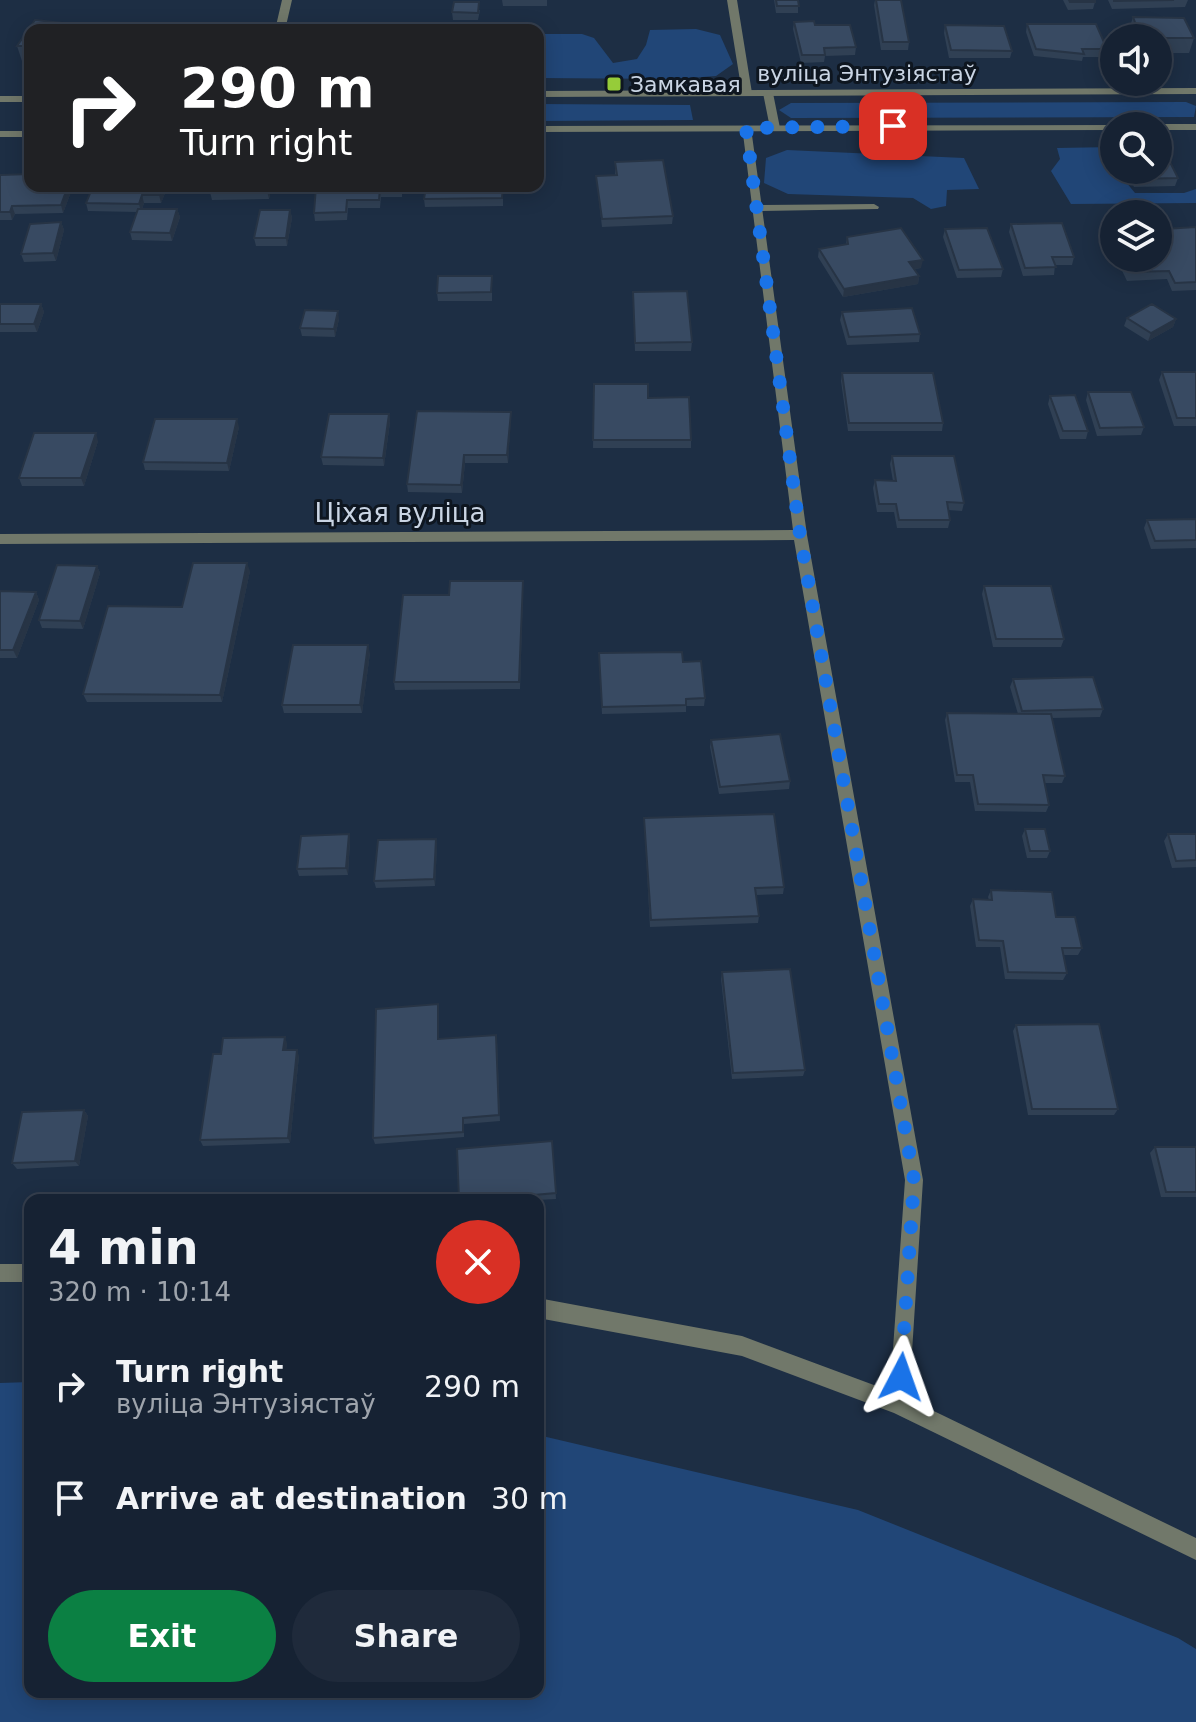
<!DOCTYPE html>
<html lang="en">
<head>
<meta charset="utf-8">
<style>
	body { margin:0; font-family:"DejaVu Sans",sans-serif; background:#1f2a3b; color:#f1f3f6; height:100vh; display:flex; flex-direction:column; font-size:30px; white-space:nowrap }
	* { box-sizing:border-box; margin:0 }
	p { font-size:26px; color:#9ea4ac }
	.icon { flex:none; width:44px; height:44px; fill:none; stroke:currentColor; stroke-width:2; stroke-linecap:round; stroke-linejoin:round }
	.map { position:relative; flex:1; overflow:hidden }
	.side { position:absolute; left:24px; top:1194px; width:520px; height:504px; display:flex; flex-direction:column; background:#162233; border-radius:16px; box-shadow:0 4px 20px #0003,0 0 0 2px #353f4e }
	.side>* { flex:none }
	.top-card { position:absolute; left:24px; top:24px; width:520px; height:168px; border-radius:16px; box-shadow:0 4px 20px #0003,0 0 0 2px #353f4e; background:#202124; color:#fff; overflow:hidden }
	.tools { position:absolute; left:1100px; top:24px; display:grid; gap:16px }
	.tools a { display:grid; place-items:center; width:72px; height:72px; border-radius:50%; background:#162233; box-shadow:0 4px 20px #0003,0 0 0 2px #353f4e; font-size:40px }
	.pin { position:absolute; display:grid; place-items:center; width:68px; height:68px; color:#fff; margin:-34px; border-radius:16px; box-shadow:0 4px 12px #0006 }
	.me { position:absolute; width:88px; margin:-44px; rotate:4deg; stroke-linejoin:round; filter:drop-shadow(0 0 6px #0008) }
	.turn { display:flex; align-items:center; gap:28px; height:168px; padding:0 24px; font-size:36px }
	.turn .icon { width:104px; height:104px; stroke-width:2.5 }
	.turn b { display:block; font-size:56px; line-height:68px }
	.round { display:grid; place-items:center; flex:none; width:84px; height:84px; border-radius:42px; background:#1f2a3b }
	.overview { display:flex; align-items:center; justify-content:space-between; height:136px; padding:0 24px }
	h1 { font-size:48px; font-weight:800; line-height:60px }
	.action { display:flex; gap:16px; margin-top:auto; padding:16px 24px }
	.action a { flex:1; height:92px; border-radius:48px; background:#0b8043; color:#fff; font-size:32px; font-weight:800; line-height:92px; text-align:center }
	.action a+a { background:#1f2a3b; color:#f1f3f6 }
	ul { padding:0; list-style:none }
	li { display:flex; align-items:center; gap:24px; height:112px; padding:0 24px }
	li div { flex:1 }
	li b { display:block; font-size:30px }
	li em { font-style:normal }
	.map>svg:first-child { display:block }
	.green { fill:#214677 }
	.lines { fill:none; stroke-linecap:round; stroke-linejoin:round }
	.service { fill:#71786a; fill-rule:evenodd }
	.minor { fill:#71786a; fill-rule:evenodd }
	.tertiary { fill:#71786a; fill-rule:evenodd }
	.wall { fill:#304054 }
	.shaded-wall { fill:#273445 }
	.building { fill:#384a62; stroke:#273445; stroke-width:2 }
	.route { stroke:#1a73e8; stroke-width:14; stroke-dasharray:0 25.2 }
	.poi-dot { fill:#96cc39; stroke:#0e1620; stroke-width:3 }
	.labels { text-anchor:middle; stroke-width:6; stroke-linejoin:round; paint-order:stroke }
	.far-street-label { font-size:22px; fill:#cad5e4; stroke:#0e1620 }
	.far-poi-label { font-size:22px; fill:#cad5e4; stroke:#0e1620; text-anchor:start }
	.street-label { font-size:26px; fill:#cad5e4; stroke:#0e1620 }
</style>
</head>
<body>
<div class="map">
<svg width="1196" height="1722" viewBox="0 0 1196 1722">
	<rect width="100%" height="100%" fill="#1d2e44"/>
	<path class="green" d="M696,29l24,6 13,29 -17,12 -39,3 -139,-1v-44h44l12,4 19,25 24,-4 9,-14 4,-15z
		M1186,102l10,4 -2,11 -403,1 -12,-8 12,-7z
		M538,104l152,1 3,15 -155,1z
		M1114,147l-2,18 23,28h49l12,-4v14l-125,1 -20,-33 9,-12 -3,-11z
		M787,150l177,8 15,31 -32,1 -1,16 -15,3 -18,-11 -125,-4 -24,-11 2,-25z
		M30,1382v310h508v-257l320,75 320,128 18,11v73h-1196v-339z"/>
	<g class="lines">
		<path class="service" d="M874,204l5,3 -1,2 -121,2 -5,-3 5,-3z"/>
		<path class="minor" d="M282,0h10l-7,30h-10z
			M727,0h10l15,93 -5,3 -5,-3z
			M768,90l5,3 7,35 -5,3 -5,-3 -7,-35z
			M742,126l9,2 56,407 116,645 -14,219 287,139v22l-302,-147 -152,-57 -204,-38v-20l204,38 148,55 15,-211 -111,-640 -794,4v-10l793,-4z
			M0,1264h30v18h-30z"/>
		<path class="tertiary" d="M1196,88v6l-658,3v-6z
			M0,96h30v6h-30z
			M1158,124h38v6h-38v-4h-4z
			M1118,125l-4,1v4l-576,2v-6z
			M0,131h30v6h-30z"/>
	</g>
	<path class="wall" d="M502,0h45v6h-44z
		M774,0h24v13h-22z
		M875,0h26l8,42 -1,8h-27l-7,-45z
		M1063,0h32v2l-2,7 -25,1z
		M1108,0h80l-3,7 -73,2z
		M480,10l-2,10h-25l-1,-8z
		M1133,17l61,21 -5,15h-31v-15h-28l-2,-5z
		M794,22l21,3 41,22 -1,8 -30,1 -1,6 -23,1 -8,-34z
		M1027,24l80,25 -3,8h-21l-1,4 -48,-5 -8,-24z
		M945,25l67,26 -2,7h-61l-5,-25z
		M30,30v31h-8l-5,-15z
		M615,162l58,54 -1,8 -70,3 -6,-51 19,-1z
		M1126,170h32l20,8 -3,8 -41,1z
		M0,175l30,11h39l2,6 -8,21 -48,1 -3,6h-12z
		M93,186h75l-7,17h-17l-2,6h35l3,8 -8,24 -40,-1 -2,-8 7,-20 -49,-1 -2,-8z
		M272,186l-3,13 -57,1 -2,-8z
		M316,186h86v11h-21l-1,11h-32l-1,12 -32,1 -1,-8z
		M503,186v20l-78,1 -1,-8z
		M290,210l2,8 -5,28h-31l-2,-8z
		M61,222l3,8 -8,31 -32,1 -3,-8z
		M1011,224l63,33 -2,8h-17l-1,10 -31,1 -14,-44z
		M1196,227v63l-24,1 -5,-12 -40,2 -11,-23h42l5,-18 -2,-3 3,-8z
		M945,229l58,40 -2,8 -44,1 -14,-41z
		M847,237l74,31 -7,1 5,7 -1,8 -75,13 -25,-40 1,-8 27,-5z
		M492,276v25h-54l-1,-8z
		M633,300l59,42 -1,9h-56z
		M0,304h41l3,8 -7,20h-37z
		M842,312l78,22 -1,8 -72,3 -7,-25z
		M1127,318l49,1 -3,8 -25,14 -24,-15z
		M339,319l-4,18 -33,-1 -2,-8z
		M1162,372h34v54h-22l-15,-46z
		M842,373l101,50 -1,8h-94l-7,-50z
		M594,384l54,14 43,42v8h-98z
		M1088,392l56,35 -3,8 -44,1 -11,-36z
		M1050,396l38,35 -2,8h-26l-12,-35z
		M511,412l-3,51h-43l-3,30 -54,-1 -1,-8z
		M389,414l1,8 -6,44 -61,-1 -2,-8z
		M239,427l-10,44 -84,-1 -2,-8z
		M98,441l-14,45h-62l-3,-8z
		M892,456l72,47 -2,8 -14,-1 2,10 -2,8h-51l-3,-16h-17l-4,-24 2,-8 18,1 -3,-17z
		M1196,519v29l-45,1 -7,-21 3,-8z
		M97,566l3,7 -17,56 -41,-1 -3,-8z
		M250,571l-28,131h-135l-4,-8 99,-87z
		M984,586l80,53 -3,8h-68l-11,-53z
		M523,589l-3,100 -125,1 -1,-8z
		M0,591l36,1 3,8 -22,58h-17z
		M370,653l-8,60h-78l-2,-8z
		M599,653l84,9 22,36 -1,8h-18v6l-84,2z
		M1013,679l90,30 -3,8 -48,1 13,58 -3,7h-18l5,22 -3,7 -71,-1 -5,-29h-15l-10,-62 2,-7 71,1 -8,-27z
		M711,740l79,41 -1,8 -70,5 -9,-47z
		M644,818l140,69 -1,7 -27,1 3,21 -1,7 -108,4z
		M1025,829l25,22 -3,7h-20l-5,-22z
		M349,834l1,7 -2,34 -49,1 -2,-7z
		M1168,834h28v33l-24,1 -8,-27z
		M436,839l1,7 -2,40 -59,2 -2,-7z
		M991,890l65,27 26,31 -4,7h-15l4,18 -4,7 -58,-1 -5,-32h-24l-6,-41 3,-7 16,1 -1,-3z
		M722,972l83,98 -2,6 -71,3 -11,-100z
		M439,1011v28l58,2 3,80 -36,3v13l-89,7 -2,-6z
		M1016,1025l102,84 -4,6h-86l-15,-84z
		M287,1043l-1,7 13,6 -9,87 -87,3 -3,-6 21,-86z
		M84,1110l4,6 -9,50 -62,3 -5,-6z
		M552,1141l4,58 -18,1h-79z
		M1155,1147h41v50h-35l-11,-44z"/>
	<path class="shaded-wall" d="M68,186h1l2,6 -8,21 -2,-8z
		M163,186h5l-7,17 -2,-8z
		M268,186h4l-3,13 -2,-8z
		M142,195l2,8 -3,9 -2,-8z
		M12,206l3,8 -3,6 -2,-8z
		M177,209l3,8 -8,24 -2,-8z
		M290,210l2,8 -5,28 -1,-8z
		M61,222l3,8 -8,31 -3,-8z
		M923,260l-2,8 -13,2 1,-8z
		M919,276l-1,8 -75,13 1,-8z
		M41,304l3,8 -7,20 -3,-8z
		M338,311l1,8 -4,18 -1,-8z
		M1176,319l-3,8 -25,14 3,-8z
		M511,412v8l-3,43 -1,-8z
		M389,414l1,8 -6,44 -1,-8z
		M237,419l2,8 -10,44 -2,-8z
		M96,433l2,8 -14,45 -3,-8z
		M464,455l1,8 -3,30 -1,-8z
		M247,563l3,8 -28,131 -2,-7z
		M97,566l3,7 -17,56 -3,-8z
		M36,592l3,8 -22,58 -4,-8z
		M368,645l2,8 -8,60 -2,-8z
		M349,834l1,7 -2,34 -2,-7z
		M436,839l1,7 -2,40 -1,-7z
		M285,1037l2,6 -1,14 -3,-7z
		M297,1050l2,6 -9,87 -2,-5z
		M84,1110l4,6 -9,50 -4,-5z"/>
	<path class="building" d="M776,0h22l1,6h-22z
		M876,0h25l8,42h-26z
		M1069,0h26v2h-25z
		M1114,0h60l-60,1z
		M454,2h25l-1,11 -26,-1z
		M1133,17l51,1 10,20h-53z
		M35,20l47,5 -3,5h-49v16h-13z
		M814,21l1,4h35l6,22 -32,1 1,7h-23l-8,-33z
		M158,24l-2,6h-44l1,-5z
		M191,24h40l-2,6h-40z
		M1027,24h69l11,25h-25l2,5 -48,-5z
		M945,25l59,1 8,25 -61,-1z
		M184,26l-2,4h-16l1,-3z
		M1158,158h10l10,20 -42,1 -4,-9h26z
		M663,160l10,56 -71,3 -6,-43 21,-1 -2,-13z
		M30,174l-1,6h1v6h38l-7,19 -49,1 -2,6h-10v-37z
		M93,186h70l-4,9h-17l-3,9 -53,-1z
		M212,186h56l-1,5 -57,1z
		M316,186h85v3h-21l-1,11h-32l-1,12 -32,1z
		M426,186h77l-1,12 -78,1z
		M138,209h39l-7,24 -40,-1z
		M260,210h30l-4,28h-32z
		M61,222l-8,31 -32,1 9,-30z
		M1062,223l12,34h-22l4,10 -31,1 -14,-44z
		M1196,227v55l-21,1 -6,-12 -40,1 -7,-14h36v-18h11l-5,-11z
		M901,228l22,32 -14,2 10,14 -75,13 -25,-40 29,-5 -1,-7z
		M987,228l16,41 -44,1 -14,-41z
		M438,276h54l-1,16 -54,1z
		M687,291l5,51 -57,1 -2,-51z
		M0,304h41l-7,20h-34z
		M1152,304l24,15 -25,14 -24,-15z
		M912,308l8,26 -71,3 -7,-25z
		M305,310l33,1 -4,18 -34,-1z
		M1162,372h34v46h-19z
		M842,373h91l10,50h-94z
		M594,384h54v14l41,-1 2,43h-98z
		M1088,392h43l13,35 -44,1z
		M1075,395l13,36h-25l-13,-35z
		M417,411l94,1 -4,43h-43l-3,30 -54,-1z
		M329,414h60l-6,44 -62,-1z
		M155,419h82l-10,44 -84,-1z
		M34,433h62l-15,45h-62z
		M892,456h62l10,47 -17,-1 3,18h-51l-3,-16h-17l-4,-24 21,1z
		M1196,519v21l-41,1 -8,-21z
		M193,563h54l-27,132 -137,-1 25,-88 74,1z
		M57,565l40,1 -17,55 -41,-1z
		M450,581h73l-4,101h-125l9,-87h46z
		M984,586h67l13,53h-68z
		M0,591l36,1 -23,58h-13z
		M293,645h75l-8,60h-78z
		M682,652l1,10 18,-1 4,37 -19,1v6l-84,2 -3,-54z
		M1093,677l10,32 -81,2 -9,-32z
		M947,713l104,1 14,62 -22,-1 6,30 -71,-1 -5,-29h-16z
		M780,734l10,47 -70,6 -9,-47z
		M774,814l10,73 -29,1 4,28 -108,4 -7,-102z
		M1025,829h20l5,22h-20z
		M349,834l-3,34 -49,1 4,-33z
		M1168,834h28v26l-20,1z
		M436,839l-2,40 -60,2 4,-41z
		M991,890l61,2 4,25h19l7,31h-20l5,25 -59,-1 -5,-31 -24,-1 -6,-41 19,1z
		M790,969l15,101 -72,3 -11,-101z
		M438,1004v35l58,-4 3,80 -36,3v14l-90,6 3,-129z
		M1099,1024l19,85h-86l-16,-84z
		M285,1037l-2,13h14l-9,88 -88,2 13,-86h8l2,-16z
		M84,1110l-9,51 -63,2 10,-51z
		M552,1141l4,52 -77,7h-20l-2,-51z
		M1155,1147h41v45h-30z"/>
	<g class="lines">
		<path class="route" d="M893,126l-147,2 54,407 114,645 -13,197"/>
	</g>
	<rect class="poi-dot" x="606" y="76" width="16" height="16" rx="4"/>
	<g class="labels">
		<g class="far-street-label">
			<text x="867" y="81">вуліца Энтузіястаў</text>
		</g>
		<g class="far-poi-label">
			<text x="630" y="92">Замкавая</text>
		</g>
		<g class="street-label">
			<text x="400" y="522">Ціхая вуліца</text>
		</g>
	</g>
</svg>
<div class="tools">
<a><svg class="icon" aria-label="sound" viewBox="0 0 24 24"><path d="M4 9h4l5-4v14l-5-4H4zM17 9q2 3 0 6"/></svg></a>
<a><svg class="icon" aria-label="search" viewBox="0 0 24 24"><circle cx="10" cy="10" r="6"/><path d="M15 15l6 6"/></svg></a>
<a><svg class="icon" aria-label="layers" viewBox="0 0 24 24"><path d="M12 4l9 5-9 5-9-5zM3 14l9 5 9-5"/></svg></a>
</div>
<div class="pin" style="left:893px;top:126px;background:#d93025"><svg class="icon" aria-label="arrive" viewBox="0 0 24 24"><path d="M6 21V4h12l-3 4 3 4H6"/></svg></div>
<svg class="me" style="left:901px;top:1377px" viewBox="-20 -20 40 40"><path d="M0-17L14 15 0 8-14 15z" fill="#1a73e8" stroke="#fff" stroke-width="4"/></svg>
<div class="top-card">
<div class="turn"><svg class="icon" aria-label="right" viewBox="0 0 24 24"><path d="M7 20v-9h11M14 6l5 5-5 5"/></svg><div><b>290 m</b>Turn right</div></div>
</div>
<section class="side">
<div class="overview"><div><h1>4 min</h1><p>320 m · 10:14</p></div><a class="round" style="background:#d93025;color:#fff"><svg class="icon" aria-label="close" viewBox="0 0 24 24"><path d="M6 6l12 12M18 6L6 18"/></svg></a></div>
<ul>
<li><svg class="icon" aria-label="right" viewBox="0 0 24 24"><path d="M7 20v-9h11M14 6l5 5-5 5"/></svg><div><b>Turn right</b><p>вуліца Энтузіястаў</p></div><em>290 m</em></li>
<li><svg class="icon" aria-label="arrive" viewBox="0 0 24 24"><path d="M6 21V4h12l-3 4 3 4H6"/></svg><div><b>Arrive at destination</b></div><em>30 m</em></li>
</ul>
<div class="action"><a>Exit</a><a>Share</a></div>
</section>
</div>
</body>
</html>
